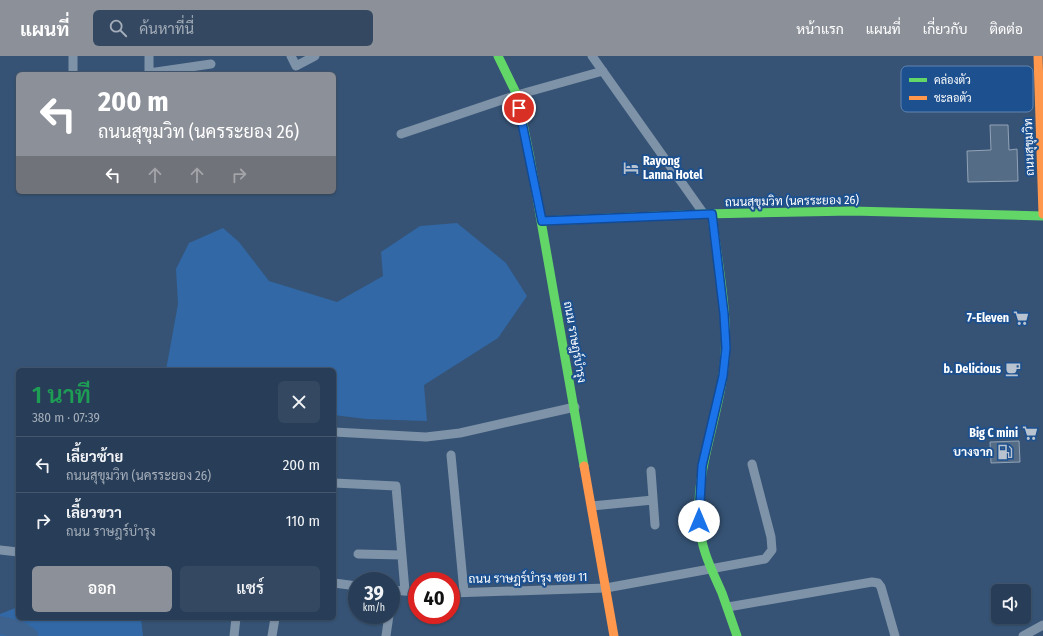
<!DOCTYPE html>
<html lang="th">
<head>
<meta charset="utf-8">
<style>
	body { margin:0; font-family:"Fira Sans Condensed",Sarabun,sans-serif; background:#344961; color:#f1f3f6; height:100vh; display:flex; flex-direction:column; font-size:15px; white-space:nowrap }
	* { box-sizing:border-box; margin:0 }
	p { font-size:13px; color:#a5aeba }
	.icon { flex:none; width:22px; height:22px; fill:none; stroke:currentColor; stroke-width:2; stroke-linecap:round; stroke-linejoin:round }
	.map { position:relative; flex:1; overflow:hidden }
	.drawer { position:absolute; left:16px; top:312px; width:320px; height:252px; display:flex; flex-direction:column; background:#283e58; border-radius:6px; box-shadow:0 1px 3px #0004,0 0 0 1px #44576e }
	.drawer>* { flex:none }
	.hud { position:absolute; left:16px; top:16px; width:320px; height:122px; border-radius:6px; box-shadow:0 1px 3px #0004,0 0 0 1px #44576e; background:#8c9099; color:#fff; overflow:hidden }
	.buttons { position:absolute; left:991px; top:528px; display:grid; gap:8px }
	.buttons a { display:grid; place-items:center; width:40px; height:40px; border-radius:6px; background:#283e58; box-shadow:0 1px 3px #0004,0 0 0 1px #44576e; font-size:20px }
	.speed { position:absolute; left:348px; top:516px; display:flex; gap:8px; font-size:20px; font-weight:700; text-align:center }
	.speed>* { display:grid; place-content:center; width:52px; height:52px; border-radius:50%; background:#283e58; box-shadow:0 1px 3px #0004,0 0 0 1px #44576e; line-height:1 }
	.speed small { font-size:10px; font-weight:400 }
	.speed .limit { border:6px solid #d22; background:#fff; color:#111 }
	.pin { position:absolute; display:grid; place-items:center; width:34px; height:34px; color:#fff; margin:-17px; border:2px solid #fff; border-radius:50%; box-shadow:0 1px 4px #0007 }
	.me { position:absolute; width:44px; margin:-22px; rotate:0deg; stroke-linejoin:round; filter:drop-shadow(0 0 3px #0008) }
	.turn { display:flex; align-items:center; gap:14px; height:84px; padding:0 16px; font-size:18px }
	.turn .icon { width:52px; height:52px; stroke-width:2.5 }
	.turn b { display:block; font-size:28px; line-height:34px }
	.lanes { display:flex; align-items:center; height:38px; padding:0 16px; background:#0003; justify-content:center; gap:20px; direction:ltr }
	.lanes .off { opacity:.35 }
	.round { display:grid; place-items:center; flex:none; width:42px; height:42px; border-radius:6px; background:#344961 }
	.head { display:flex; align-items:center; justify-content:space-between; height:68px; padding:0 16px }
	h1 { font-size:24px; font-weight:600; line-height:30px; color:#1e9e55 }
	.primary-button { display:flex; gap:8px; margin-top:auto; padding:8px 16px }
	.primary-button a { flex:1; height:46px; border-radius:6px; background:#8c9099; color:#fff; font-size:16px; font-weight:600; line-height:46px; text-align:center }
	.primary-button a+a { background:#344961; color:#f1f3f6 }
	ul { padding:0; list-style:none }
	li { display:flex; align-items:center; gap:12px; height:56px; padding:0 16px; border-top:1px solid #44576e }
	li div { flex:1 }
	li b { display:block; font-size:15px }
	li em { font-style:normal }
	header { display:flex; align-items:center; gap:24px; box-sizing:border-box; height:56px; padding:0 20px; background:#8c9099; color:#fff }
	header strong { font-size:19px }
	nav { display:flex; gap:22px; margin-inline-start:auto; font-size:14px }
	.search { width:280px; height:36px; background:#344961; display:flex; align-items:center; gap:10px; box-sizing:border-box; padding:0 14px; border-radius:6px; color:#a5aeba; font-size:15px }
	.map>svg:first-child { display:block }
	.green { fill:#3168a5 }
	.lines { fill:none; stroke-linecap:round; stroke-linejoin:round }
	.river { stroke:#3d628e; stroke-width:18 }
	.building { fill:#556c86; stroke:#92a3b6 }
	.street { stroke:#7e93a8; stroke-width:9 }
	.fast { stroke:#63d668; stroke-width:9 }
	.slow { stroke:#ff974d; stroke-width:9 }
	.route-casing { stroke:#114b97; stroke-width:10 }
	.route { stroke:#1a73e8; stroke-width:7 }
	.labels { text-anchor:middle; stroke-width:4; stroke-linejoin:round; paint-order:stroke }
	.street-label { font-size:12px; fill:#fff; stroke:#1c508f }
	.poi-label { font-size:12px; font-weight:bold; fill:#fff; stroke:#1c508f; text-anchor:end }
	.key { fill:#1c508f; stroke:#6084b1; stroke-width:1 }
	.key-label { font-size:11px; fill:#fff }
</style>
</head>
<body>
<header>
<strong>แผนที่</strong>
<div class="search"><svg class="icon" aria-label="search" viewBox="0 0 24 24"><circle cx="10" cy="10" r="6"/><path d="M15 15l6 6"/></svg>ค้นหาที่นี่</div>
<nav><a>หน้าแรก</a><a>แผนที่</a><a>เกี่ยวกับ</a><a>ติดต่อ</a></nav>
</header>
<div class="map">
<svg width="1043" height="580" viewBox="0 0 1043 580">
	<rect width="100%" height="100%" fill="#365375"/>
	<path class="green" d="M457,167l49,40 21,33 -29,42 -74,47 3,36 -61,-2 -32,-4v-45h-168l12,-66 -2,-35 13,-26 34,-15 16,14 30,39 68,21 46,-26 -2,-24 39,-26z
		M18,551v11h123l2,18h-143v-22z"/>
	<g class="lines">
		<path class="river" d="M0,569l18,4 11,7"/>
	</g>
	<path class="building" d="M990,69h18l1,25 8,-1 1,32 -50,1 -1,-31 24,-1z
		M1019,385l1,21 -29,1 -1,-21z"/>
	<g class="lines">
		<path class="street" d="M73,0v18
			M149,0v18
			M291,0l5,10 19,-10
			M592,0l112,158
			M149,17l62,-9
			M401,78l116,-39 86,-24
			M334,376l92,5 34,-4 115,-26
			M451,399l13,137
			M651,415l4,54
			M334,427l62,3 9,105
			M592,450l61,-6
			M0,494l18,2
			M358,498l44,1
			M334,527l23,3
			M391,534l26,2
			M451,537l155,-5 159,-29 7,-9 -1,-13 -19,-73
			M391,544l1,-10
			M728,551l144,-25 6,1 3,4 14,49
			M234,580l2,-18
			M272,580l3,-18
			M386,580l3,-21
			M1023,580l20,-11"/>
		<path class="fast" d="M498,0l19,39 13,63 54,308
			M712,159c6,52 19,108 11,160 -7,49 -27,96 -24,146 2,29 12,47 23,72 5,14 10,29 15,43
			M542,165l162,-7 148,-3 191,5"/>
		<path class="slow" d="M1038,0l5,158
			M584,410l30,170"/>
	</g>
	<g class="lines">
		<g class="route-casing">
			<path id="route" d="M519,52l23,113 170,-7 12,100 2,34 -3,28 -21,90 -3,55"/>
		</g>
		<use href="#route" class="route"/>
	</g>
	<defs>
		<g id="hotel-bare" transform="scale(1.2)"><path d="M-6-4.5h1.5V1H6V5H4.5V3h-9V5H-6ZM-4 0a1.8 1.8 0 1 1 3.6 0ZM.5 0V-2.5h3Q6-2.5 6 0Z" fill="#b9c3cf" stroke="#1c508f" stroke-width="2.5" paint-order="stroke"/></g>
		<g id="supermarket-bare" transform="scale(1.2)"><path d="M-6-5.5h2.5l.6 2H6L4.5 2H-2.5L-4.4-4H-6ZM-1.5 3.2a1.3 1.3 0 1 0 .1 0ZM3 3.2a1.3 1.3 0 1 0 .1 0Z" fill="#b9c3cf" stroke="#1c508f" stroke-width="2.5" paint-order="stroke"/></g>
		<g id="cafe-bare" transform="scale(1.2)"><path d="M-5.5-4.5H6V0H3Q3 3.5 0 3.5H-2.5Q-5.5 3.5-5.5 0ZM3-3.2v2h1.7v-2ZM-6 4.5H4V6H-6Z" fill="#b9c3cf" stroke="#1c508f" stroke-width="2.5" paint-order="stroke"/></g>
		<g id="fuel-bare" transform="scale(1.2)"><path d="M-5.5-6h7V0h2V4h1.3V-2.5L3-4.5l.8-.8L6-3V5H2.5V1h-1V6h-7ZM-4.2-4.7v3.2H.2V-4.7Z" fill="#b9c3cf" stroke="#1c508f" stroke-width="2.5" paint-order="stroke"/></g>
	</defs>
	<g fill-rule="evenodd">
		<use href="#hotel-bare" x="631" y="112"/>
		<use href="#supermarket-bare" x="1021" y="262"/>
		<use href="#cafe-bare" x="1013" y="313"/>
		<use href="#supermarket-bare" x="1030" y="377"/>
		<use href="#fuel-bare" x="1005" y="396"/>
	</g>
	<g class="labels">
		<g class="street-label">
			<text transform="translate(1029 91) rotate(-92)" y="4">ถนนสุขุมวิท</text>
			<text transform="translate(792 145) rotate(-1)" y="4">ถนนสุขุมวิท (นครระยอง 26)</text>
			<text transform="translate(575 286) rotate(80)" y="4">ถนน ราษฎร์บำรุง</text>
			<text transform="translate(528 522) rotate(-1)" y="4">ถนน ราษฎร์บำรุง ซอย 11</text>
		</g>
		<g class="poi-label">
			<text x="643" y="109" text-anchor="start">Rayong<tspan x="643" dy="14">Lanna Hotel</tspan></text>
			<text x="1009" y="266">7-Eleven</text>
			<text x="1001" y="317">b. Delicious</text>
			<text x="1018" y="381">Big C mini</text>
			<text x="993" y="400">บางจาก</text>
		</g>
	</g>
	<rect x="901" y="10" width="132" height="46" rx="6" class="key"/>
	<rect x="909" y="22" width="18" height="4" fill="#63d668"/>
	<rect x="909" y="40" width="18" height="4" fill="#ff974d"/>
	<g class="key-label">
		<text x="934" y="28">คล่องตัว</text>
		<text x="934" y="46">ชะลอตัว</text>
	</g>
</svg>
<div class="buttons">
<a><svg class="icon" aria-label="sound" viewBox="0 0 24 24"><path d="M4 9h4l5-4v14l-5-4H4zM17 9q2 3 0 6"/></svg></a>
</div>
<div class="speed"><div>39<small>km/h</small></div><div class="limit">40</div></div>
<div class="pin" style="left:519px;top:52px;background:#d93025"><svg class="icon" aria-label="arrive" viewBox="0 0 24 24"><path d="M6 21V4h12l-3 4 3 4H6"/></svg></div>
<svg class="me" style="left:699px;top:465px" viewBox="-20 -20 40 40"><circle r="19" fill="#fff"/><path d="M0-13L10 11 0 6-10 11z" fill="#1a73e8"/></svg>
<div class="hud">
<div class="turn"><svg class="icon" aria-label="left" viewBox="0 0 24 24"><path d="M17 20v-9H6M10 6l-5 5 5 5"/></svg><div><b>200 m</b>ถนนสุขุมวิท (นครระยอง 26)</div></div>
<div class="lanes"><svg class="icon" aria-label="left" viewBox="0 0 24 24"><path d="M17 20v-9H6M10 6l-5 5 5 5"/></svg><svg class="icon off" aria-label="ahead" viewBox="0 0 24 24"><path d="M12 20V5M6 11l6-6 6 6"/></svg><svg class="icon off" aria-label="ahead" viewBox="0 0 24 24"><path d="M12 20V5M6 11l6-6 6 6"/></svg><svg class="icon off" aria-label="right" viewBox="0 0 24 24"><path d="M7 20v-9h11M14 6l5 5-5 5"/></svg></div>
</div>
<section class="drawer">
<div class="head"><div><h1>1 นาที</h1><p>380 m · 07:39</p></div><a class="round"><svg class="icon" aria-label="close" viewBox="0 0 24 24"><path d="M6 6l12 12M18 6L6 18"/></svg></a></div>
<ul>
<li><svg class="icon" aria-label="left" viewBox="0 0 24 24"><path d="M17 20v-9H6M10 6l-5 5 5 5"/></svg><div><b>เลี้ยวซ้าย</b><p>ถนนสุขุมวิท (นครระยอง 26)</p></div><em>200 m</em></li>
<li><svg class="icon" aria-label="right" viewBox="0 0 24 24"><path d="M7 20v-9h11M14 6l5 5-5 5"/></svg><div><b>เลี้ยวขวา</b><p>ถนน ราษฎร์บำรุง</p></div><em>110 m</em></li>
</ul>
<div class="primary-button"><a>ออก</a><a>แชร์</a></div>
</section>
</div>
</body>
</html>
